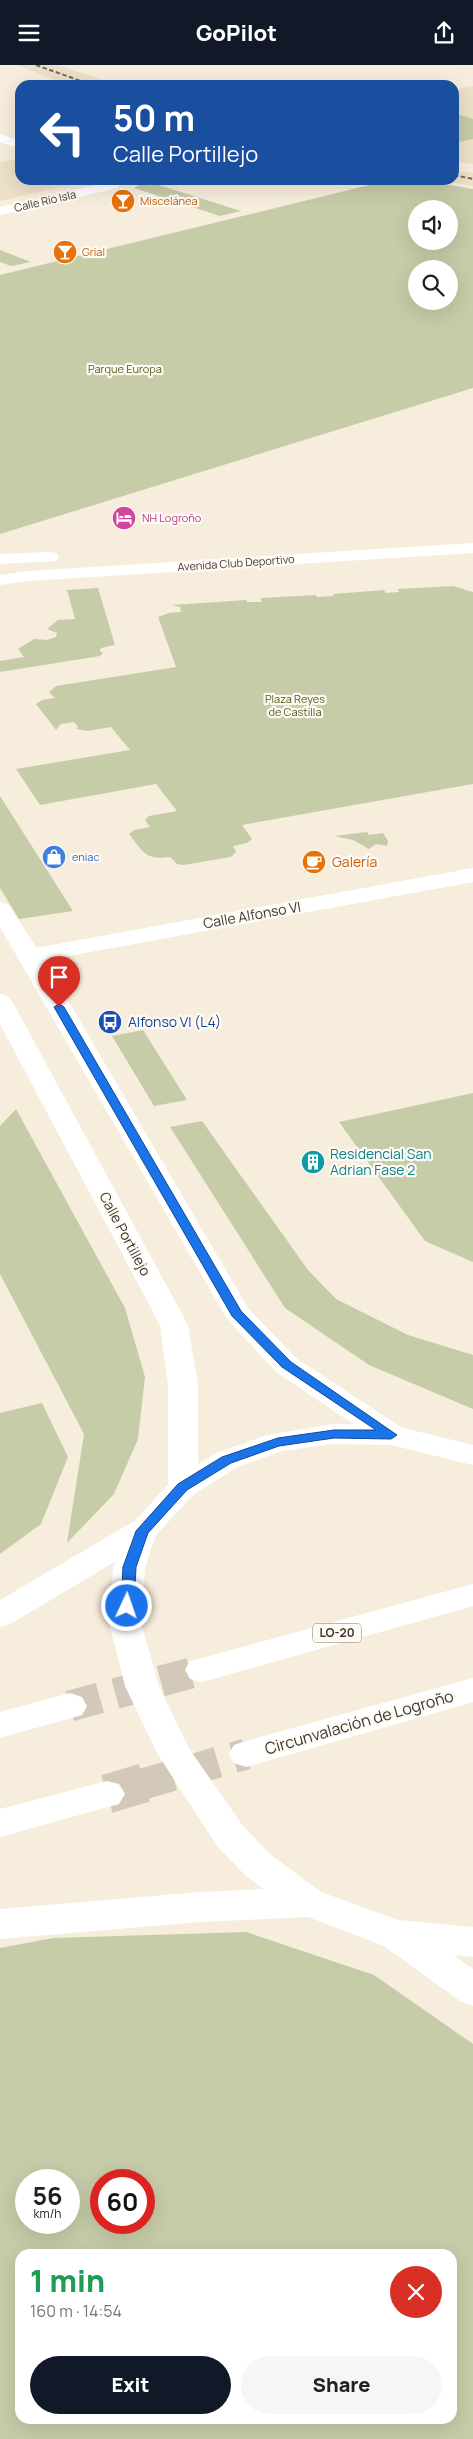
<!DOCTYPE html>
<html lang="en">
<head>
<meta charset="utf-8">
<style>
	body { margin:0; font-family:Manrope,sans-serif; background:#f6f6f6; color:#202124; height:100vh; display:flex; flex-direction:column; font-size:19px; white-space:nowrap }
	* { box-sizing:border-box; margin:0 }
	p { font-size:16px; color:#757577 }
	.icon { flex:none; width:28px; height:28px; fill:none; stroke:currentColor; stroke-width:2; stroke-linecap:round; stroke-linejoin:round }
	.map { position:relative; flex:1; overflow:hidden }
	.panel { position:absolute; left:15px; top:2184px; width:442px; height:175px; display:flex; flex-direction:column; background:#fff; border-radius:15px; box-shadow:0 5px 20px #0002 }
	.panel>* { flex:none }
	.top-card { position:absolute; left:15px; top:15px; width:444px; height:105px; border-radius:15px; box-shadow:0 5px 20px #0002; background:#1a4fa0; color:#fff; overflow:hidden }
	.tools { position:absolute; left:408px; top:135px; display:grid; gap:10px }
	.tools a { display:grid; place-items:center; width:50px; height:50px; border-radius:50%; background:#fff; box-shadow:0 5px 20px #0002; font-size:25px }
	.speed { position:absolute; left:15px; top:2104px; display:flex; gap:10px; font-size:25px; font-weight:700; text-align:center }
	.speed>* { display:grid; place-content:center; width:65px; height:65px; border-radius:50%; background:#fff; box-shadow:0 5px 20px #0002; line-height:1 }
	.speed small { font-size:12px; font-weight:400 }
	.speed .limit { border:8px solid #d22; background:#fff; color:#111 }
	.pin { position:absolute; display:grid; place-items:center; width:42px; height:42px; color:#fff; margin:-51px -21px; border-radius:50% 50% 50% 0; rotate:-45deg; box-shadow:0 0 5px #0007 }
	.pin .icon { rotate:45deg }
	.me { position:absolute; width:55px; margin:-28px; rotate:3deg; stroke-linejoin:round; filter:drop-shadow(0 0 4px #0008) }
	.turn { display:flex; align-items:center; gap:18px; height:105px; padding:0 15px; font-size:22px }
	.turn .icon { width:65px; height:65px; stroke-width:2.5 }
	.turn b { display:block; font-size:35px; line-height:42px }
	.round { display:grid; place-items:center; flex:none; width:52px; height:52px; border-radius:26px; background:#f6f6f6 }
	.headline { display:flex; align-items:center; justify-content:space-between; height:85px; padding:0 15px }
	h1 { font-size:30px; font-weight:800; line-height:38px; color:#1e9e55 }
	.cta { display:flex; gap:10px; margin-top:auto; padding:10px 15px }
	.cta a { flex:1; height:58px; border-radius:30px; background:#111827; color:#fff; font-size:20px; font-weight:800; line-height:58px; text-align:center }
	.cta a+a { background:#f6f6f6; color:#202124 }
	header { display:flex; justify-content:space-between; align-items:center; height:65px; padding:0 15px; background:#111827; color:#fff; font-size:22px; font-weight:800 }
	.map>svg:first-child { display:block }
	.built { fill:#ede0c8 }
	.green { fill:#c6cca8; fill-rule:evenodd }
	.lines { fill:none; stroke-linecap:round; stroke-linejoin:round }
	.trunk-tunnel-far1 { stroke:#d2c9ba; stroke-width:31; stroke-dasharray:31 16; stroke-linecap:butt }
	.trunk-tunnel { stroke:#d2c9ba; stroke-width:39; stroke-dasharray:39 19; stroke-linecap:butt }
	.minor { fill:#fff; fill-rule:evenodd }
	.secondary { fill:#fff; fill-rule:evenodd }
	.primary { fill:#fff; fill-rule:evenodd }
	.trunk { fill:#fff; fill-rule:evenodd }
	.rail { stroke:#706b61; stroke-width:2; stroke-dasharray:4.5 2.5; stroke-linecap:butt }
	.route { fill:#1a73e8; stroke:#114b97 }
	.labels { text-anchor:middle; stroke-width:4.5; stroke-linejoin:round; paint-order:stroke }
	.far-street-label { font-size:11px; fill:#3d3932; stroke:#fffbf4 }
	.far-food-label { font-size:11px; fill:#c56008; stroke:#fffbf4; text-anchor:start }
	.far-park-label { font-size:11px; fill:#555c1c; stroke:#fffbf4 }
	.far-hotel-label { font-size:11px; fill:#b23c85; stroke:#fffbf4; text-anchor:start }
	.far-shop-label { font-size:11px; fill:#366cbe; stroke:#fffbf4; text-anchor:start }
	.shield { fill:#fffbf4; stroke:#77736c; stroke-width:1 }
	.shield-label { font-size:12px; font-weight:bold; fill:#3d3932 }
	.food-label { font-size:14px; fill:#c56008; stroke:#fffbf4; text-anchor:start }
	.street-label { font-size:14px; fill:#3d3932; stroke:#fffbf4 }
	.transit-label { font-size:14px; fill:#164399; stroke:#fffbf4; text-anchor:start }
	.culture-label { font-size:14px; fill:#0d838f; stroke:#fffbf4; text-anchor:start }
	.near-street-label { font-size:16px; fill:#3d3932; stroke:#fffbf4 }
</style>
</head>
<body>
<header><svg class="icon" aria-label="menu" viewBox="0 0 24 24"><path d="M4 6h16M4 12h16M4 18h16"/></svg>GoPilot<svg class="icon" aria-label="share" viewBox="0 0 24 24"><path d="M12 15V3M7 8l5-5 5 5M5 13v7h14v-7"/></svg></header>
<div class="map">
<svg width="473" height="2374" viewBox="0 0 473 2374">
	<rect width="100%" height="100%" fill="#f7eddc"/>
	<path class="built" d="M17,0h41l60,20h-50z
		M473,21v78l-19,-3v-71z
		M11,95h9v20h63v2l-83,19v-39z
		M454,105l19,3v13l-36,-6h17z"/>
	<path class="green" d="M454,48l19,6v20l-19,4z
		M390,115h31l52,9v199l-473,146v-259zM416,144h33v32h-33zM416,204h33v32h-33z
		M146,116l95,30 -21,5 -86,-28z
		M0,185l31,12 -20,4 -11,-4z
		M453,521l20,6v192l-231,41 10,14 -5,4 -14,3 3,6 -5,5 -48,8 -6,-1 -7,-7c-25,3 -26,-4 -41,-23l5,-4 16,-3 -5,-7 4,-4 28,-5 -21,-27 -116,21 -24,-36 114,-19 -19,-23 -24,4 -11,-2 2,-2 -4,-5 -13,2 -5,6 -20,-26 6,-4 13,-2 -6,-6 7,-6 120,-19 -18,-50 11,-4 12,-1 -1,-5 -8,-2 74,-5 1,2h15l-1,-4 55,-3 1,2 16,-1v-2l51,-4 2,3 13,-1 -1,-3z
		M98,523l17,57 -14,3 -1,3 3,2 -3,3 -100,16v-11l24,-4 -6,-8 16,-10 13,1 9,-3 1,-4 -10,-4 11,-9 17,-1 -8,-29z
		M0,731l73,115 -54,8 -19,-31z
		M367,767l2,3 14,-2 5,8 -1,5 -11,-2 -7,5 -16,-9 -19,-4z
		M143,965l44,70 -33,6 -42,-70z
		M473,1028v169l-48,-21 -86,-119z
		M16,1044l109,199 20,69 -7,62 -24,55 -47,49 17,-109 -84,-160v-148z
		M202,1056l106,149 28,29 72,36 65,20v54l-104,-44 -84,-57 -115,-181z
		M42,1338l26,54 -27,67 -41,30v-141z
		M246,1867l128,43 99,69v395h-473v-491l53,-10zM26,2115h43v43h-43zM101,2115h43v43h-43zM20,2189h432v165h-432z"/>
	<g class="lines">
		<path class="trunk-tunnel-far1" d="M70,1641l132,-36
			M143,1719l103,-30"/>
		<path class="trunk-tunnel" d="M107,1729l40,-12"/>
		<path class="minor" d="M0,69l20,7v8l-20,-7z
			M111,115h12l-5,8 -118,27v-8l109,-25z
			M473,478v10l-444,28 -29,4v-10l29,-4z
			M50,487l6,1 3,4 -3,4 -56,3v-10z
			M473,803v14l-443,81 -8,-2 -4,-5 4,-5 8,-2z"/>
		<path class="secondary" d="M0,837l8,2 34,52 206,352 48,50 106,70 4,7 -4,7 -11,3 -11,-3 -104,-70 -49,-53 -227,-392z
			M0,929l8,2 4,5 176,324 10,60v102l-4,7 -11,3 -11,-3 -4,-7v-102l-8,-60 -160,-301z
			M397,1855l13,4 63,45v37l-13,-5 -76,-55 -6,-11 6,-11z"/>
		<path class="primary" d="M333,1359l58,1 82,20v20l-82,-20 -58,-1 -51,7 -44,16 -44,27 -38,41 -11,32 -3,59 17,60 29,61 55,79 28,29 50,37 77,28 75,7v30l-76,-7 -13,-4 -89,-34 -50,-37 -28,-29 -60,-93 -32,-67 -15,-60 3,-59 13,-36 46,-51 44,-27 51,-18z"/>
		<path class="trunk" d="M142,1455l11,3 5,8 -5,8 -141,84 -12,4v-27l131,-77z
			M473,1519v22l-271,76 -12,-3 -5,-9 5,-9 12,-3z
			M473,1613v24l-227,65 -12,-4 -5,-9 5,-9 12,-4z
			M70,1628l12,4 5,9 -5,9 -82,23v-26z
			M107,1716l12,3 6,10 -6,10 -119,33v-28z
			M308,1822l13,5 5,10 -5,10 -13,5 -108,5 -200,17v-30l200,-17z"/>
		<path class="rail" d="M36,0l56,20
			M454,110l19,4"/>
	</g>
	<path class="route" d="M59,939l5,3 177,304 50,51 106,73 -6,4 -57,-1 -55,8 -48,17 -44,27 -39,43 -12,34 -2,39 -7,5 -6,-5 2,-39 13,-36 42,-47 44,-27 56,-19 56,-8h42l-94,-63 -50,-51 -178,-309z"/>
	<defs>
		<g id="bar-disc" transform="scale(1.25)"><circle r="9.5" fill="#e8710a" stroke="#fffbf4"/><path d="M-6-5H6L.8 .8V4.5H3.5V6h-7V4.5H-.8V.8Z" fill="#fff"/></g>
		<g id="hotel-disc" transform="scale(1.25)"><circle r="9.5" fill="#d1479c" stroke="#fffbf4"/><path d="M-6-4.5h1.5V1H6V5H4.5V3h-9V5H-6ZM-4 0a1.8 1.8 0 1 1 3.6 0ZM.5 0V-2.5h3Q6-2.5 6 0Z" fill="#fff"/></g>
		<g id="shop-disc" transform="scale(1.25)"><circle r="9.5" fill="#3f7fe0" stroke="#fffbf4"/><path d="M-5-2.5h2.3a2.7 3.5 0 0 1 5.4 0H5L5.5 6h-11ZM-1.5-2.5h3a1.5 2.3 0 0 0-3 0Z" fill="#fff"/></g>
		<g id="cafe-disc" transform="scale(1.25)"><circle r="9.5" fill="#e8710a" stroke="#fffbf4"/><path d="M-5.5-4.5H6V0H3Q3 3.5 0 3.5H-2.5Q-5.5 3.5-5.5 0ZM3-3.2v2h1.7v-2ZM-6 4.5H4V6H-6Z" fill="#fff"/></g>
		<g id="bus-disc" transform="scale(1.25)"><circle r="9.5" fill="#1a4fb4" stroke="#fffbf4"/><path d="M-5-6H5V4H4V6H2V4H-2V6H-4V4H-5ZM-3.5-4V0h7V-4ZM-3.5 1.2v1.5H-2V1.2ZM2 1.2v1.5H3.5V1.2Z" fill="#fff"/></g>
		<g id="building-disc" transform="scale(1.25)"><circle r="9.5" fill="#0f9aa8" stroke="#fffbf4"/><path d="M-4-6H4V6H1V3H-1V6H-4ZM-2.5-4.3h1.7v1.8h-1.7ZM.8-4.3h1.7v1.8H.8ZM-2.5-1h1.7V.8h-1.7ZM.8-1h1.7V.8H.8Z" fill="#fff"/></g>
	</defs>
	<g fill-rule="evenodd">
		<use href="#bar-disc" x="123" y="136"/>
		<use href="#bar-disc" x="65" y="187"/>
		<use href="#hotel-disc" x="124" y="453"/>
		<use href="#shop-disc" x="54" y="792"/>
		<use href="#cafe-disc" x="314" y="797"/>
		<use href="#bus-disc" x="110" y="957"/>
		<use href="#building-disc" x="313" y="1097"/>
	</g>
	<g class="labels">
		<g class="far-street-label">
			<text transform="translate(45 136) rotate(-13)" y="4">Calle Río Isla</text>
			<text transform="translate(236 498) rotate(-4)" y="4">Avenida Club Deportivo</text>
		</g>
		<g class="far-food-label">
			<text x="140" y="140">Miscelánea</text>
			<text x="82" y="191">Grial</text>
		</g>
		<g class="far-park-label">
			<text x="125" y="308">Parque Europa</text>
			<text x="295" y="638">Plaza Reyes<tspan x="295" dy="13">de Castilla</tspan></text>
		</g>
		<g class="far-hotel-label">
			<text x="142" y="457">NH Logroño</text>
		</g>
		<g class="far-shop-label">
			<text x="72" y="796">eniac</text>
		</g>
		<rect class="shield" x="313" y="1558.5" width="48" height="19" rx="4"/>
		<g class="shield-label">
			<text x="337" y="1572">LO-20</text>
		</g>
		<g class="food-label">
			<text x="332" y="802">Galería</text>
		</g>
		<g class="street-label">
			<text transform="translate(252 850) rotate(-10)" y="5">Calle Alfonso VI</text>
			<text transform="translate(125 1169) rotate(62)" y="5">Calle Portillejo</text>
		</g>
		<g class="transit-label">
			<text x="128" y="962">Alfonso VI (L4)</text>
		</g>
		<g class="culture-label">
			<text x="330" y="1094">Residencial San<tspan x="330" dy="16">Adrian Fase 2</tspan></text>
		</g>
		<g class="near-street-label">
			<text transform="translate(359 1657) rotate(-16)" y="6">Circunvalación de Logroño</text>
		</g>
	</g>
</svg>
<div class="tools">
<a><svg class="icon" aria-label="sound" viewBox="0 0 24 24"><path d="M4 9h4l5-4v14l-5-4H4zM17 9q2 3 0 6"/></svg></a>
<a><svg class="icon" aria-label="search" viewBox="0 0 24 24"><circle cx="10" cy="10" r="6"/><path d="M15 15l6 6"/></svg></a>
</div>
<div class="speed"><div>56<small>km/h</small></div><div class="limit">60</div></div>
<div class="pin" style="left:59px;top:942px;background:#d93025"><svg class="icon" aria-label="arrive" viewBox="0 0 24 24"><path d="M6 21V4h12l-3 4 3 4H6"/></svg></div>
<svg class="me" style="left:127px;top:1541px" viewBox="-20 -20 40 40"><circle r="17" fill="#1a73e8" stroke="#fff" stroke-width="3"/><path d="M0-11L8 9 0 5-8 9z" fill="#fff"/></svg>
<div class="top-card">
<div class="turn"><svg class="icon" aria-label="left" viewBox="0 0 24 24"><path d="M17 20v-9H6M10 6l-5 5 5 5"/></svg><div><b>50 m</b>Calle Portillejo</div></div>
</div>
<section class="panel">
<div class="headline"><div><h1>1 min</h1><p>160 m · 14:54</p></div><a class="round" style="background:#d93025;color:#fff"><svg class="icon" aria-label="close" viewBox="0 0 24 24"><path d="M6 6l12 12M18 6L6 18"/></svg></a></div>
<div class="cta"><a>Exit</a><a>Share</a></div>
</section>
</div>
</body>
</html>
